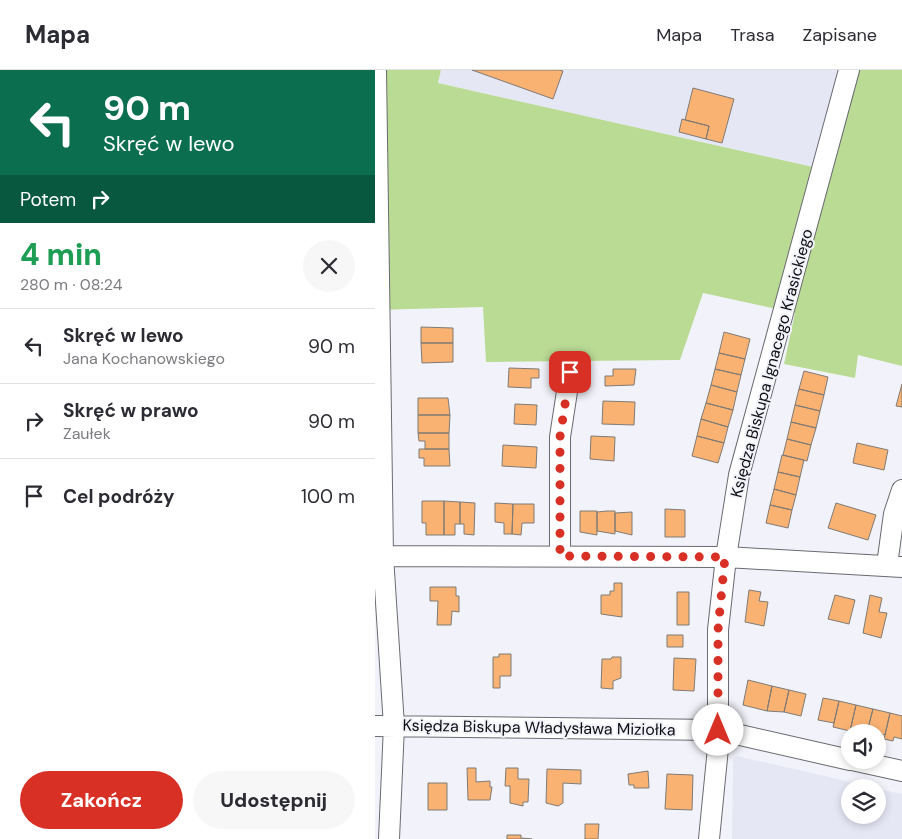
<!DOCTYPE html>
<html lang="pl">
<head>
<meta charset="utf-8">
<style>
	body { margin:0; font-family:"DM Sans",sans-serif; background:#f7f7f7; color:#2b2b33; height:100vh; display:flex; flex-direction:column; font-size:19px; white-space:nowrap }
	* { box-sizing:border-box; margin:0 }
	p { font-size:16px; color:#7c7c81 }
	.icon { flex:none; width:28px; height:28px; fill:none; stroke:currentColor; stroke-width:2; stroke-linecap:round; stroke-linejoin:round }
	.map { position:relative; flex:1; overflow:hidden }
	.sheet { display:flex; flex-direction:column; background:#fff; width:375px }
	.sheet>* { flex:none }
	.hud { background:#0b6e4f; color:#fff; overflow:hidden }
	.controls { position:absolute; left:466px; top:654px; display:grid; gap:10px }
	.controls a { display:grid; place-items:center; width:45px; height:45px; border-radius:50%; background:#fff; box-shadow:0 2px 8px #0003; font-size:25px }
	.pin { position:absolute; display:grid; place-items:center; width:42px; height:42px; color:#fff; margin:-21px; border-radius:10px; box-shadow:0 2px 8px #0006 }
	.me { position:absolute; width:55px; margin:-28px; rotate:0deg; stroke-linejoin:round; filter:drop-shadow(0 0 4px #0008) }
	.turn { display:flex; align-items:center; gap:18px; height:105px; padding:0 20px; font-size:22px }
	.turn .icon { width:65px; height:65px; stroke-width:2.5 }
	.turn b { display:block; font-size:35px; line-height:42px }
	.then { display:flex; align-items:center; height:48px; padding:0 20px; background:#0003; gap:10px; font-size:19px }
	.round { display:grid; place-items:center; flex:none; width:52px; height:52px; border-radius:26px; background:#f7f7f7 }
	.headline { display:flex; align-items:center; justify-content:space-between; height:85px; padding:0 20px }
	h1 { font-size:30px; font-weight:800; line-height:38px; color:#1e9e55 }
	.button { display:flex; gap:10px; margin-top:auto; padding:10px 20px }
	.button a { flex:1; height:58px; border-radius:30px; background:#d93025; color:#fff; font-size:20px; font-weight:800; line-height:58px; text-align:center }
	.button a+a { background:#f7f7f7; color:#2b2b33 }
	ul { padding:0; list-style:none }
	li { display:flex; align-items:center; gap:15px; height:75px; padding:0 20px; border-top:1px solid #e1e1e2 }
	li div { flex:1 }
	li b { display:block; font-size:19px }
	li em { font-style:normal }
	header { display:flex; align-items:center; gap:30px; box-sizing:border-box; height:70px; padding:0 25px; background:#fff; border-bottom:1px solid #e1e1e2 }
	header strong { font-size:24px }
	nav { display:flex; gap:28px; margin-inline-start:auto; font-size:18px }
	main { display:flex; flex:1; min-height:0 }
	.map>svg:first-child { display:block }
	.built { fill:#e5e7f5 }
	.green { fill:#badb94 }
	.building { fill:#f9b272; stroke:#7f7a75 }
	.lines { fill:none; stroke-linecap:round; stroke-linejoin:round }
	.minor-casing { stroke:#6a6b71; stroke-width:22 }
	.minor { stroke:#fff; stroke-width:20 }
	.route { stroke:#d93025; stroke-width:9; stroke-dasharray:0 16.2 }
	.labels { text-anchor:middle; stroke-width:4; stroke-linejoin:round; paint-order:stroke }
	.street-label { font-size:16px; fill:#0d0d10; stroke:#f2f3fa }
</style>
</head>
<body>
<header>
<strong>Mapa</strong>
<nav><a>Mapa</a><a>Trasa</a><a>Zapisane</a></nav>
</header>
<main>
<section class="sheet">
<div class="hud">
<div class="turn"><svg class="icon" aria-label="left" viewBox="0 0 24 24"><path d="M17 20v-9H6M10 6l-5 5 5 5"/></svg><div><b>90 m</b>Skręć w lewo</div></div>
<div class="then">Potem<svg class="icon" aria-label="right" viewBox="0 0 24 24"><path d="M7 20v-9h11M14 6l5 5-5 5"/></svg></div>
</div>
<div class="headline"><div><h1>4 min</h1><p>280 m · 08:24</p></div><a class="round"><svg class="icon" aria-label="close" viewBox="0 0 24 24"><path d="M6 6l12 12M18 6L6 18"/></svg></a></div>
<ul>
<li><svg class="icon" aria-label="left" viewBox="0 0 24 24"><path d="M17 20v-9H6M10 6l-5 5 5 5"/></svg><div><b>Skręć w lewo</b><p>Jana Kochanowskiego</p></div><em>90 m</em></li>
<li><svg class="icon" aria-label="right" viewBox="0 0 24 24"><path d="M7 20v-9h11M14 6l5 5-5 5"/></svg><div><b>Skręć w prawo</b><p>Zaułek</p></div><em>90 m</em></li>
<li><svg class="icon" aria-label="arrive" viewBox="0 0 24 24"><path d="M6 21V4h12l-3 4 3 4H6"/></svg><div><b>Cel podróży</b></div><em>100 m</em></li>
</ul>
<div class="button"><a>Zakończ</a><a>Udostępnij</a></div>
</section>
<div class="map">
<svg width="527" height="769" viewBox="0 0 527 769">
	<rect width="100%" height="100%" fill="#f2f3fa"/>
	<path class="built" d="M66,0h408l-26,99 -385,-86z
		M362,686l136,31 -23,1v27h27l1,-26 24,5v45h-170l1,-80z"/>
	<path class="green" d="M0,0h66l-3,13 384,86 27,-99h53v296l-44,-11 -3,23 -71,-14 11,-51 -92,-20 -23,67 -194,2 -3,-55 -108,3z"/>
	<path class="building" d="M97,0h87l4,1 -10,28z
		M318,18l41,11 -12,44 -16,-4 3,-13 -24,-6z
		M307,49l27,7 -3,13 -27,-7z
		M46,257l32,1v15h-32z
		M349,262l26,7 -5,20 -26,-6z
		M46,273h32v19l-31,1z
		M344,283l26,6 -4,16 -26,-6z
		M134,298l30,1v9h-8v10l-23,-1z
		M238,299h23l-2,16 -29,1v-10h8z
		M340,299l26,6 -4,17 -26,-7z
		M429,301l24,6 -4,18 -25,-6z
		M527,314v23l-6,-1z
		M336,315l26,7 -4,18 -27,-7z
		M424,319l25,6 -4,16 -25,-6z
		M43,328h30l2,17h-32z
		M228,331l32,1 -1,23 -32,-1z
		M331,333l27,7 -5,17 -27,-8z
		M140,334l22,1 -1,20 -22,-1z
		M420,335l25,6 -4,17 -25,-6z
		M43,345h32l-1,18h-31z
		M326,349l27,8 -4,16 -27,-7z
		M416,352l25,6 -5,17 -24,-6z
		M43,363h31v16h-24v-8h-6z
		M216,366l24,1 -1,24 -24,-2z
		M322,366l27,7 -6,20 -26,-7z
		M412,369l24,6 -4,16 -24,-6z
		M482,373l31,7 -4,20 -31,-7z
		M128,375l34,2 -1,21 -34,-2z
		M44,379h30l1,17h-26v-8h-5z
		M407,385l22,5 -4,17 -22,-5z
		M403,402l22,5 -4,18 -22,-6z
		M399,419l22,6 -4,15 -22,-5z
		M47,431h22v34h-18v-12h-4z
		M69,431l16,1v22h-5v11h-11z
		M85,432l15,1 -1,32 -10,-1v-10h-4z
		M120,433l18,1 -1,30h-8v-11l-9,-1z
		M461,433l40,12 -8,25 -40,-12z
		M138,434h21v19h-12l-1,12 -9,-1z
		M395,435l22,5 -4,18 -22,-5z
		M290,439l20,1v27h-20z
		M205,441h17v24l-17,-3z
		M232,441h8v23l-18,-3v-19z
		M257,442v23l-17,-4v-18z
		M239,513h8v34l-21,-3v-19h9v-4h4z
		M55,517h26v9h3v16l-7,-1 -1,14h-14l1,-24h-8z
		M374,520l12,2 -2,9 9,1 -4,24 -19,-4z
		M302,522h12v33h-12z
		M460,525l20,5 -6,24 -21,-5z
		M495,525l12,3 -3,14 8,1 -6,25 -18,-5z
		M292,565h16v12h-16z
		M124,584h12v22h-11v12h-7v-31h6z
		M237,587h9v21l-8,3v8l-12,-1 1,-29h9z
		M299,588l22,1 -2,32 -21,-1z
		M373,610l24,6 -5,25 -24,-6z
		M397,616l17,4 -5,22 -17,-1z
		M414,620l17,4 -5,22 -17,-4z
		M448,628l16,3 -5,22 -16,-3z
		M464,631l17,4 -6,26 -17,-4z
		M481,635l17,4 -6,23 -17,-1z
		M498,639l17,4 -5,22 -18,-3z
		M515,643l12,3v23l-8,-2 -1,4 -9,-2z
		M92,698h9v14l14,-1v6h2l-2,13h-22z
		M131,698h12v11h11l-1,23h-5v4l-13,-3v-17h-5z
		M172,699l34,1v14l-18,-1v20l-5,3 -12,-3z
		M273,701l1,17h-15v-3h-5l-1,-11z
		M292,704l26,1 -1,35 -27,-1z
		M53,713h19v27h-19z
		M210,754h14l-1,15h-13z
		M132,765h14v3l11,1h-25z"/>
	<g class="lines">
		<g class="minor-casing">
			<path id="minor" d="M1,0l7,486 11,170 -5,113
				M0,486l351,1 176,10
				M185,486v-119l10,-65
				M512,495l7,-51 8,-24
				M0,656l343,4 132,30
				M477,690l50,11
				M334,769l9,-91v-118l8,-73 13,-82 110,-405"/>
		</g>
		<use href="#minor" class="minor"/>
	</g>
	<g class="lines">
		<path class="route" d="M195,302l-10,65v119l165,1 -7,73v100"/>
	</g>
	<g class="labels">
		<g class="street-label">
			<text transform="translate(396 293) rotate(-75)" y="6">Księdza Biskupa Ignacego Krasickiego</text>
			<text transform="translate(164 657) rotate(1)" y="6">Księdza Biskupa Władysława Miziołka</text>
		</g>
	</g>
</svg>
<div class="controls">
<a><svg class="icon" aria-label="sound" viewBox="0 0 24 24"><path d="M4 9h4l5-4v14l-5-4H4zM17 9q2 3 0 6"/></svg></a>
<a><svg class="icon" aria-label="layers" viewBox="0 0 24 24"><path d="M12 4l9 5-9 5-9-5zM3 14l9 5 9-5"/></svg></a>
</div>
<div class="pin" style="left:195px;top:302px;background:#d93025"><svg class="icon" aria-label="arrive" viewBox="0 0 24 24"><path d="M6 21V4h12l-3 4 3 4H6"/></svg></div>
<svg class="me" style="left:343px;top:660px" viewBox="-20 -20 40 40"><circle r="19" fill="#fff"/><path d="M0-13L10 11 0 6-10 11z" fill="#d93025"/></svg>
</div>
</main>
</body>
</html>
